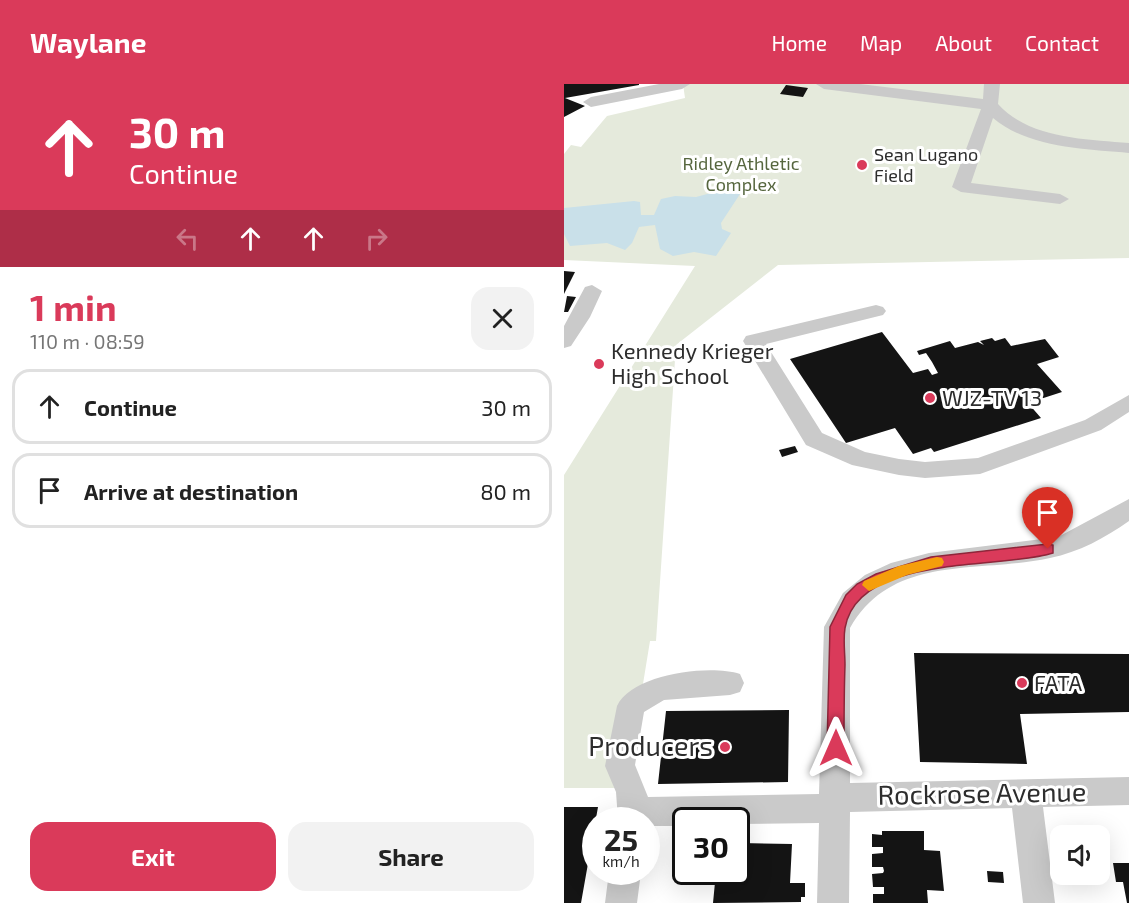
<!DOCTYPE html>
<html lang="en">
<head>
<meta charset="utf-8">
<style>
	body { margin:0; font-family:"Exo 2",sans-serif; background:#f2f2f2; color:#222; height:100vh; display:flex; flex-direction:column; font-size:22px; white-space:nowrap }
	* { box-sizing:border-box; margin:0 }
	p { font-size:20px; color:#767676 }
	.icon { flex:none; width:33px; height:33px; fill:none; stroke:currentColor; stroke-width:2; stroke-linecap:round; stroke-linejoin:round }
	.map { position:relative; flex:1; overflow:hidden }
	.side { display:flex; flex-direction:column; background:#fff; width:564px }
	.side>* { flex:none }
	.guide { background:#da3a5a; color:#fff; overflow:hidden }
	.buttons { position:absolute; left:486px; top:741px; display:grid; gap:12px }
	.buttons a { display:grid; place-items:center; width:60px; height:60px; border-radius:12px; background:#fff; box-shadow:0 6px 24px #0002; font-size:30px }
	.speed { position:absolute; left:18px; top:723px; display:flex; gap:12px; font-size:30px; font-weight:700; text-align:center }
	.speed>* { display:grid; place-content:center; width:78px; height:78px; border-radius:50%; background:#fff; box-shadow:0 6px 24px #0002; line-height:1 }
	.speed small { font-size:15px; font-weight:400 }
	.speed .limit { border:3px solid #111; border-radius:9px; background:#fff; color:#111 }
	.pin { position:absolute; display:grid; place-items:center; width:51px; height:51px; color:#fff; margin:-62px -26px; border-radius:50% 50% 50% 0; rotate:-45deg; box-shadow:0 0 6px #0007 }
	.pin .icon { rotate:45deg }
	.me { position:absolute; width:66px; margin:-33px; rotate:0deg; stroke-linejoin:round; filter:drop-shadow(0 0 4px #0008) }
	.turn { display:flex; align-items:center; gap:21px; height:126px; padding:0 30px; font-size:27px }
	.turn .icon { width:78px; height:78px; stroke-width:2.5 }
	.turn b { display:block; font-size:42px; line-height:51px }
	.lanes { display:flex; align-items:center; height:57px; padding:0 30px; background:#0003; justify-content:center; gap:30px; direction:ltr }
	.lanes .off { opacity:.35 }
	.round { display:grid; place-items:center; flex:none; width:63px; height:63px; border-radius:18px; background:#f2f2f2 }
	.summary { display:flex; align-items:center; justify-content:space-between; height:102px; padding:0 30px }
	h1 { font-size:36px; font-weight:700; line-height:45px; color:#da3a5a }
	.action { display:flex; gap:12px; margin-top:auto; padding:12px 30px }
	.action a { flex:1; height:69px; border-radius:18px; background:#da3a5a; color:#fff; font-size:24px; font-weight:700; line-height:69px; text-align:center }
	.action a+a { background:#f2f2f2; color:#222 }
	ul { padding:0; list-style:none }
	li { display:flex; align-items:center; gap:18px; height:75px; margin:0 12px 9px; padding:0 18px; border:3px solid #e0e0e0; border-radius:18px }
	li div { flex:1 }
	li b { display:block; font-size:22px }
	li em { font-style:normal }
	header { display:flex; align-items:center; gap:36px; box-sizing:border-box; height:84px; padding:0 30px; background:#da3a5a; color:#fff }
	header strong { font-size:28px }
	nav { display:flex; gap:33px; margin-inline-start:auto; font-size:21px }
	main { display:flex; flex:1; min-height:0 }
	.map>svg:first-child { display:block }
	.green { fill:#e5eadc }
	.water { fill:#c9e0e9 }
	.building { fill:#141414 }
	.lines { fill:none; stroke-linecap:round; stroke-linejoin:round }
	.minor { fill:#cacaca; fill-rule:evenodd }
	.route { fill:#da3a5a; stroke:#8e263a; stroke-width:1.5 }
	.slow { fill:#f59e0b }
	.poi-dot { fill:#da3a5a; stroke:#fff; stroke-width:2 }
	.labels { text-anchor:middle; stroke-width:6; stroke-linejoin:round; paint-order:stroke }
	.far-poi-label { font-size:18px; fill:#2d2d2d; stroke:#fff; text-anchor:start }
	.far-park-label { font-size:18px; fill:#56663e; stroke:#fff }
	.poi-label { font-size:22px; fill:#2d2d2d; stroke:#fff; text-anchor:start }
	.near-poi-label { font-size:27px; fill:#2d2d2d; stroke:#fff; text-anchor:end }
	.near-street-label { font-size:27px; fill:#2d2d2d; stroke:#fff }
</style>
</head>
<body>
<header>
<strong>Waylane</strong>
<nav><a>Home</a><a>Map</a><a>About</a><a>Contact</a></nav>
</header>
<main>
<section class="side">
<div class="guide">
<div class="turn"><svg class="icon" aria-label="ahead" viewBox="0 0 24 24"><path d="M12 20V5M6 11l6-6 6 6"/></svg><div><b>30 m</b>Continue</div></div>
<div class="lanes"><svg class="icon off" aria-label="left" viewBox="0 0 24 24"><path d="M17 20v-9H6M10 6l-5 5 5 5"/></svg><svg class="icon" aria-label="ahead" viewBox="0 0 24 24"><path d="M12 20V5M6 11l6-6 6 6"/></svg><svg class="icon" aria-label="ahead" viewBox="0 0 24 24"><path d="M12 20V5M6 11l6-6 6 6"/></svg><svg class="icon off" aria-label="right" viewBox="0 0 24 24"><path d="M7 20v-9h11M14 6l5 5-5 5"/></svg></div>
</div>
<div class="summary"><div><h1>1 min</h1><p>110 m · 08:59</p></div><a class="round"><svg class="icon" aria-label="close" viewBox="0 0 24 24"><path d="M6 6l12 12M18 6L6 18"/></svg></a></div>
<ul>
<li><svg class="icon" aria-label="ahead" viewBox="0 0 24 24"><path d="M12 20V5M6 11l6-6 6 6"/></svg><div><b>Continue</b></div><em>30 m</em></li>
<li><svg class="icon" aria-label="arrive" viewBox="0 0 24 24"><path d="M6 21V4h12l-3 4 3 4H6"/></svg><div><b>Arrive at destination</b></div><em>80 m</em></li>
</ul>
<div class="action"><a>Exit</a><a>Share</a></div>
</section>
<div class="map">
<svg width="565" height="819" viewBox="0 0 565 819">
	<rect width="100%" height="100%" fill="#fff"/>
	<path class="green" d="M119,0h446v174l-351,7 -102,80 -20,296h-6l-24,147h-62v-313l131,-209 -131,-6v-106l7,-9 10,2 26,-31 78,-18z"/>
	<path class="water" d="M158,106l18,4 -19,29 1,6 9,4 -15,23 -22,-4 -21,4 -13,-7 -5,-24 -16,2 -7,16 -7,7 -18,-7 -37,3 -6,-12v-26l70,-7 6,1 1,13h13l7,-16 14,-3 21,1z"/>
	<path class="building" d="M0,0h75v1l-74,13 20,8 -21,11z
		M222,1l22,3 -5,9 -23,-3z
		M0,187l11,1 -11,22z
		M3,212l9,1 -8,15h-4z
		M318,248l31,41 15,-4 4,6 6,-2 -6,-11 -6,-9 -7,2 -2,-4 33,-10 5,7 23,-6 6,3 -4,-4 12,-3 3,3 10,-3 6,8 34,-7 14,18 -22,7 25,28 -34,11 13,15 -107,34 -3,-4 -18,6 -18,-26 -49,15 -56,-84z
		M231,362l3,6 -16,5 -3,-7z
		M350,569l215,1v58l-109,2 7,50 -107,-2z
		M225,626l-1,72 -130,2 8,-73z
		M0,723h34l-17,96h-17z
		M318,747h42v19l16,1 4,40 -17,-1 1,13h-55v-9h11v-7h-11l-1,-13 11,-1 1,-2 -1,-4h-11v-13l11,-1v-6h-11v-13l10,1z
		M176,759l52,1 -2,39h15v14h-4v5l-88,1 3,-31h20v-26z
		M549,779h16v40h-2l-4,-21h-7z
		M423,787l16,1 1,11 -16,-1z"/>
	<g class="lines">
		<path class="minor" d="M95,0h31l-8,5 -91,18 -8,-5 8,-5z
			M252,0h44l123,15 1,-15h16l-2,20c32,35 87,35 131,39v10c-43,-4 -101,-5 -136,-35l-22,65 89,11 9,5 -9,5 -99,-12 -9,-5 29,-78 -157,-20z
			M28,201l10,6 -12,26 -19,29 -7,2v-22l21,-39z
			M312,221l7,2 3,4 -3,4 -117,29 56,89 43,19 34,7 26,3 53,-4 107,-38 44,-25v17l-28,18 -121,44 -55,4 -26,-3 -47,-10 -46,-20 -63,-104 3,-5z
			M565,415v22c-24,17 -50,31 -79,37 -72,16 -157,-5 -200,70v155l279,-6v28l-86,2 12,96h-32l-11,-95 -162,4 -1,91h-32l2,-80 -83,1v-4h-50v6h-40v-6h-28l-2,-28 -11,-26 12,-60c15,-32 92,-42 123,-32l4,9 -4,9 -10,3 -66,5 -20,12 -9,53 13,32 171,-3 5,-167 19,-34 22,-18 26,-12 38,-10 129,-16z
			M45,788h32l-4,31h-32z"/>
	</g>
	<path class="route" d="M484,460l5,1v8c-53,17 -195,0 -208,75 -2,12 0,25 0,37 -1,28 -1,55 -1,83l-3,5 -5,2 -6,-2 -3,-5 3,-121 16,-32 11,-11 19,-10 55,-17z"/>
	<path class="slow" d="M373,473l5,1 2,4 -2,4 -35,9 -38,16 -7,-6 2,-4 35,-15z"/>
	<g class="poi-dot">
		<circle cx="298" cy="81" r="6"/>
		<circle cx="35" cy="280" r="6"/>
		<circle cx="366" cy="314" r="6"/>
		<circle cx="458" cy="599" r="6"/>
		<circle cx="161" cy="663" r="6"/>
	</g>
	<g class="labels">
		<g class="far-poi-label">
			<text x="310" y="77">Sean Lugano<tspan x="310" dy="21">Field</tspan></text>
		</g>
		<g class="far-park-label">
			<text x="177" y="86">Ridley Athletic<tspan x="177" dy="21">Complex</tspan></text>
		</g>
		<g class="poi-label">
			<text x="47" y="275">Kennedy Krieger<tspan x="47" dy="25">High School</tspan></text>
			<text x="378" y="322">WJZ-TV 13</text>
			<text x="470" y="607">FATA</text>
		</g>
		<g class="near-poi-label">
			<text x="149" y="672">Producers</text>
		</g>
		<g class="near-street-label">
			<text transform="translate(418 710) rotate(-1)" y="9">Rockrose Avenue</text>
		</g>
	</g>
</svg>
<div class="buttons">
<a><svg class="icon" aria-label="sound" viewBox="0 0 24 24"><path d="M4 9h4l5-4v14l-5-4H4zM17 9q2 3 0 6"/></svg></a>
</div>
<div class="speed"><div>25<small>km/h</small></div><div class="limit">30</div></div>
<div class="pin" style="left:484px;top:465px;background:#d93025"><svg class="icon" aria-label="arrive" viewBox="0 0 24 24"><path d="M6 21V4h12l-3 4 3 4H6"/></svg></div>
<svg class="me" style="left:272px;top:664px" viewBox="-20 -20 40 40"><path d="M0-17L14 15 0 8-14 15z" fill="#da3a5a" stroke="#fff" stroke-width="4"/></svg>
</div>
</main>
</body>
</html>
